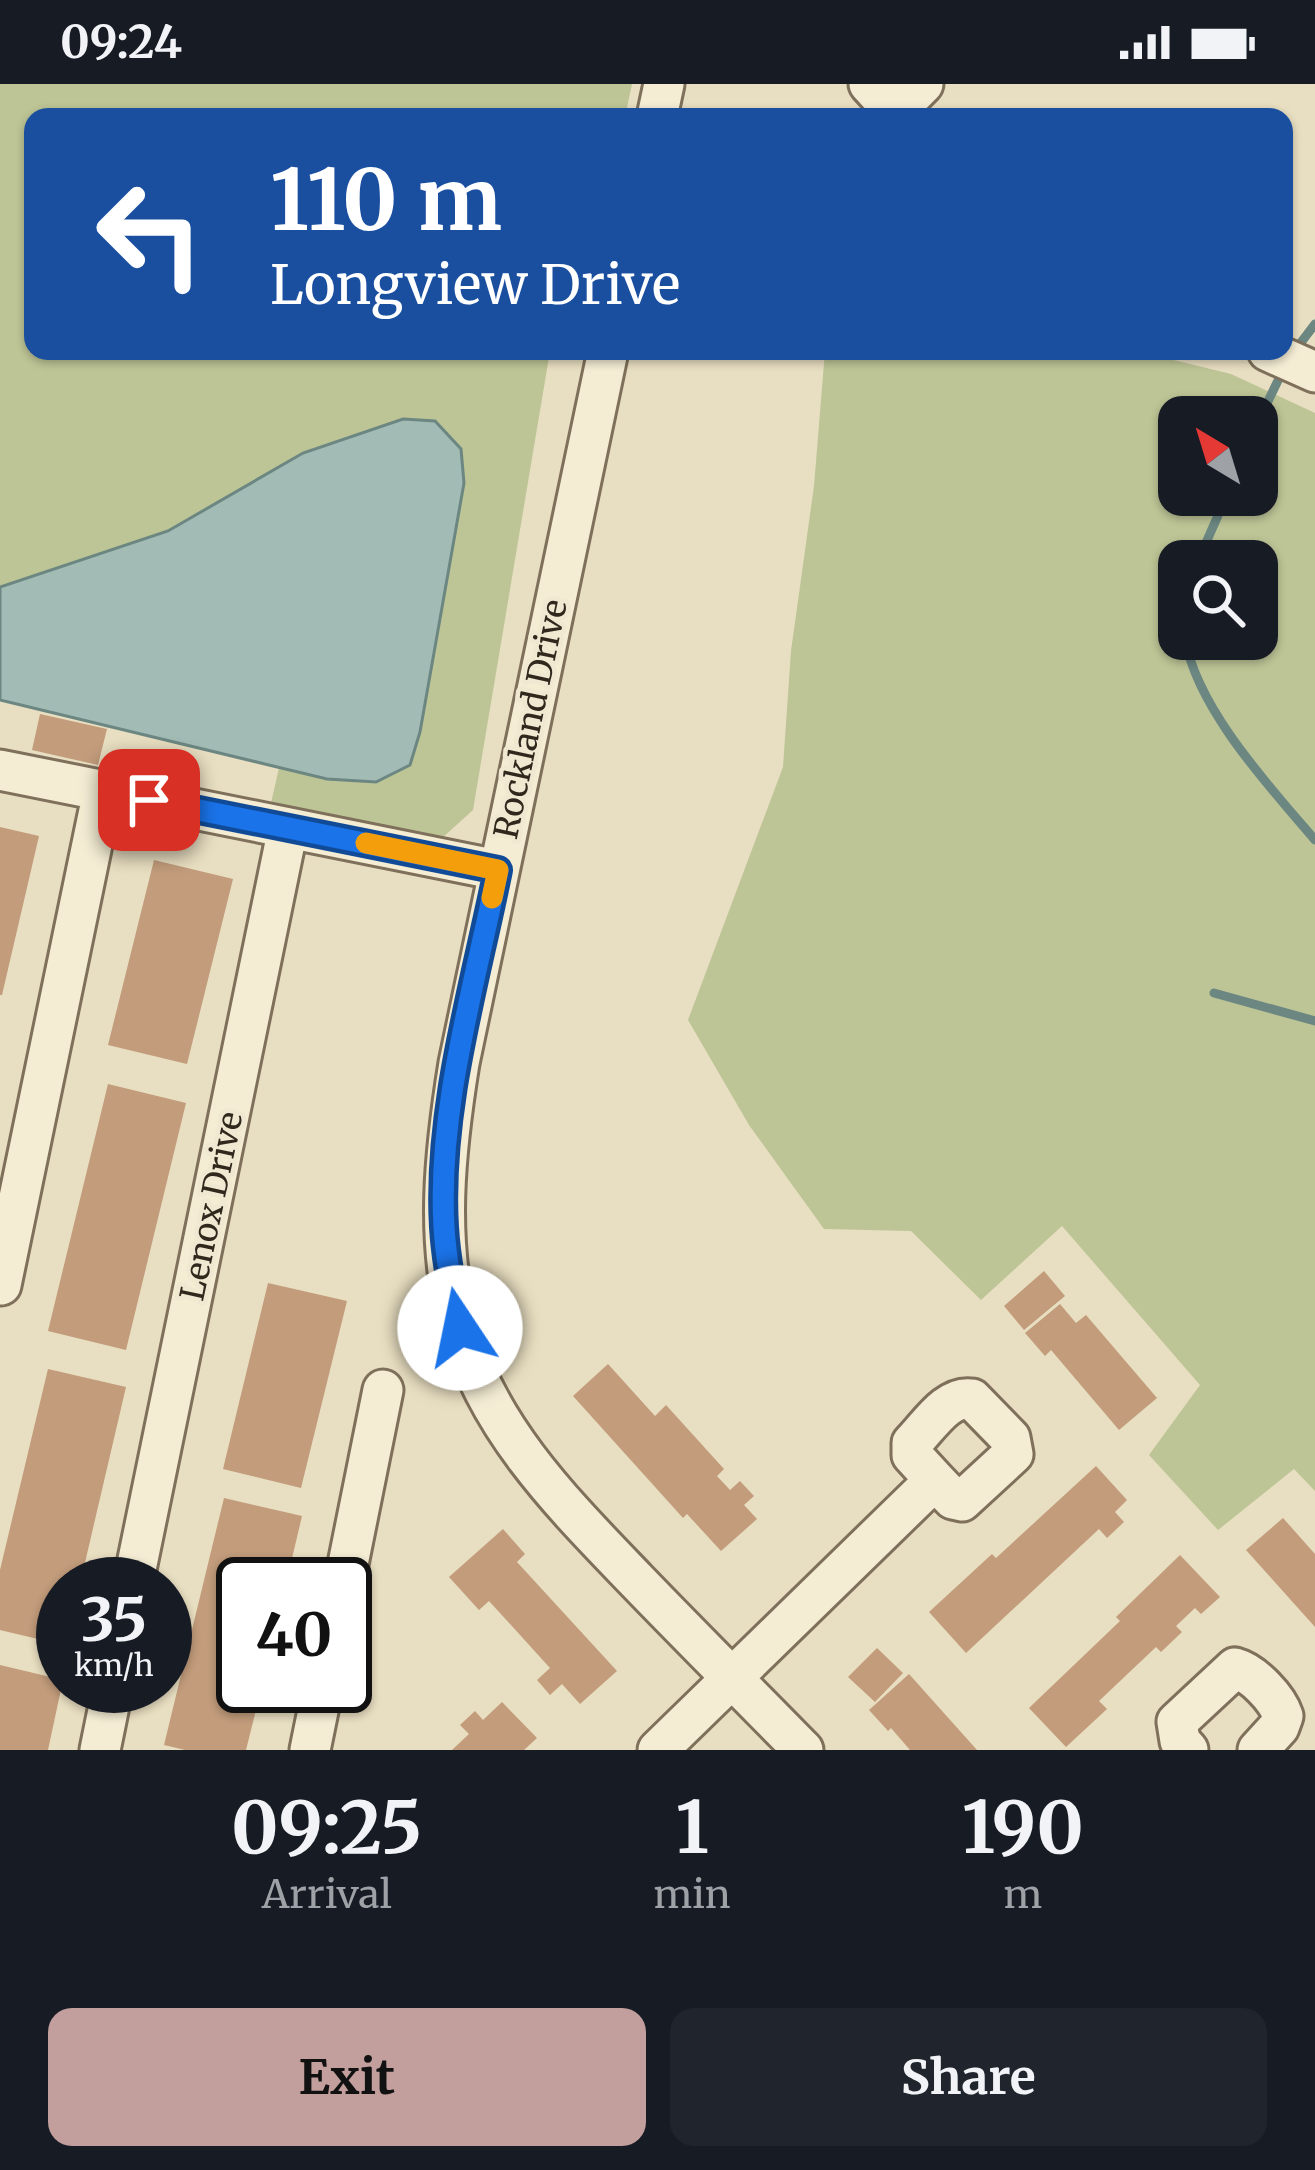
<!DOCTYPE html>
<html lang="en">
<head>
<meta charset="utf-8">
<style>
	body { margin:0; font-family:Merriweather,serif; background:#20242c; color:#f1f3f6; height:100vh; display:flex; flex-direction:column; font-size:45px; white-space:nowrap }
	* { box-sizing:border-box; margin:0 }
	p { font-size:39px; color:#9ea1a6 }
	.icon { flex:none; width:66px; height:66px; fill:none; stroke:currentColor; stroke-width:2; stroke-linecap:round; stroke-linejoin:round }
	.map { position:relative; height:1666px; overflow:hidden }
	.panel { display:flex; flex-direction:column; background:#171b24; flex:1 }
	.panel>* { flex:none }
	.top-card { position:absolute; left:24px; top:24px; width:1269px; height:252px; border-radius:24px; box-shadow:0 3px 9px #0004; background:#1a4fa0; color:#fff; overflow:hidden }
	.needle { width:78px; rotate:322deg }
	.buttons { position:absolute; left:1158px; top:312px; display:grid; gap:24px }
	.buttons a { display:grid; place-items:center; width:120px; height:120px; border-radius:24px; background:#171b24; box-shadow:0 3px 9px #0004; font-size:60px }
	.speed { position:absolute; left:36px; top:1473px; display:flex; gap:24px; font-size:60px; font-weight:700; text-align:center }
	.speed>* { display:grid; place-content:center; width:156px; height:156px; border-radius:50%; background:#171b24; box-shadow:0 3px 9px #0004; line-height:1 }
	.speed small { font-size:30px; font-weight:400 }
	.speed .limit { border:6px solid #111; border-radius:18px; background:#fff; color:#111 }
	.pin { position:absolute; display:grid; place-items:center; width:102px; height:102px; color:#fff; margin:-51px; border-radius:24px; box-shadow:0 6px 18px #0006 }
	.me { position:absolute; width:132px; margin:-66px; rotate:349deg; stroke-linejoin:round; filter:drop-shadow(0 0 9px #0008) }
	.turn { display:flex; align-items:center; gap:42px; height:252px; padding:0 48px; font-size:54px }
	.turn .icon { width:156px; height:156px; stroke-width:2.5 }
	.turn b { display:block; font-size:84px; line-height:102px }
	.eta { display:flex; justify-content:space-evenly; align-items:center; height:204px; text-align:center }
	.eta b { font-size:72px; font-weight:700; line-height:84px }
	.cta { display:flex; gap:24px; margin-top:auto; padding:24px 48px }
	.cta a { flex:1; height:138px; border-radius:24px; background:#c29e9d; color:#111; font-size:48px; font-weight:700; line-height:138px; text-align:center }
	.cta a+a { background:#20242c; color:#f1f3f6 }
	.status { display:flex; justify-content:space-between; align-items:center; height:84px; padding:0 60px; background:#171b24; direction:ltr }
	.status svg { height:33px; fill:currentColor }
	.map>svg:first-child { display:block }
	.green { fill:#bdc596; fill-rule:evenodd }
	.water { fill:#a3bbb5; stroke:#6c8782; stroke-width:3 }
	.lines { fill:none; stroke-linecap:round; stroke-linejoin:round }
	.stream { stroke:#6c8782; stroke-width:9 }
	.building { fill:#c29c7b }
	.minor-casing { stroke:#7f705b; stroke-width:45 }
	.minor { stroke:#f4ecd3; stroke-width:39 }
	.route-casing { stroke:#114b97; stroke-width:30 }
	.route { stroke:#1a73e8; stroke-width:21 }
	.slow { stroke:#f59e0b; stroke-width:21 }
	.labels { text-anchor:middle; stroke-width:9; stroke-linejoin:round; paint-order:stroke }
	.street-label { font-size:33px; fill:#31281d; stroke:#f0e8d0 }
</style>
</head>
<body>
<div class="status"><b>09:24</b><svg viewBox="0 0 49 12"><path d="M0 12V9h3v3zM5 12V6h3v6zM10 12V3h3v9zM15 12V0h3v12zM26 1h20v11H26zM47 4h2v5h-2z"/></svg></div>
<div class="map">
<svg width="1315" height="1666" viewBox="0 0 1315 1666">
	<rect width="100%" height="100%" fill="#e8dec1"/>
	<path class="green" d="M0,0h632l-7,33h-592v234h517l-77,459 -32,29 -170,-36 8,-35 48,11 83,-14 10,-33 44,-249 -160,-30 -136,78 -168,56z
		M825,267h312l94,23 84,39v1078l-21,-22 -76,61 -69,-75 51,-70 -138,-159 -81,74 -70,-69 -87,-2 -75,-104 -61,-105 95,-253 8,-116 23,-165zM1257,333v78h-78v-78zM1179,477h78v78h-78z"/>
	<path class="water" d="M403,335l32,2 26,28 3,34 -44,249 -10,33 -34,17 -49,-3 -327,-79v-113l168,-56 135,-78z"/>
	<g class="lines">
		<path class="stream" d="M1293,269l22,-29
			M1257,340l27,-56
			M1198,477l29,-66
			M1185,555c13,71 84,147 130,201
			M1214,909l101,28"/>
	</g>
	<path class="building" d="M40,630l67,15 -9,36 -66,-15z
		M0,743l39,9 -37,159h-2z
		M154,776l79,19 -46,185 -79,-19z
		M108,1000l78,19 -60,247 -78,-19z
		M1044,1187l21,25 -41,34 -20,-24z
		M268,1199l79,18 -46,187 -78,-19z
		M1060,1220l16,19 10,-8 71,83 -38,32 -68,-80 -6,6 -20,-23z
		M608,1280l47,52 11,-11 58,64 -7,7 13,14 10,-9 14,15 -10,9 13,14 -36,32 -34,-37 -4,4 -110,-122z
		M48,1285l78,18 -46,197h-17v61l-63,-15v-60z
		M1096,1382l31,34 -12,12 9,10 -17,16 -8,-9 -133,124 -37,-41 63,-58 4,4z
		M224,1414l78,18 -16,68h-43v102h19l-16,64h-61l-21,-5z
		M1283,1434l32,36v73l-69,-77z
		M503,1445l22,25 -8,8 100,109 -37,33 -18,-20 -12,11 -13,-15 13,-12 -61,-67 -10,9 -30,-33z
		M1180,1471l40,42 -19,17 -6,-6 -19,18 6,6 -21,20 -5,-5 -57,54 8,8 -41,38 -37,-39 91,-87 -4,-4z
		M877,1564l26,25 -28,29 -27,-25z
		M0,1581l63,15 -15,70h-48z
		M909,1590l68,76h-67l-19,-22 -3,3 -19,-21z
		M502,1618l35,36 -13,12h-72l17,-16 -9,-9 15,-14 8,9z"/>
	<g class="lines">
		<g class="minor-casing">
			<path id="minor" d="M869,0l30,33
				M895,28l28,-28
				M657,33l7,-33
				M608,267l-149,712c-14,87 -24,178 0,264 29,103 105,178 177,253 55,57 111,113 167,170
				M1268,267l47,21
				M0,686l498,100
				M1,1201l102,-494
				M133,1500l155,-756
				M344,1500l39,-194
				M100,1666l13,-64
				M310,1666l13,-64
				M658,1666l277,-270 18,19 9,2 51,-47 -3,-16 -38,-39c-25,-4 -43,27 -60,44v12l23,25
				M1188,1666l-8,-9 -3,-19 58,-54c18,5 42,30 48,48l-4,11 -21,23"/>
		</g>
		<use href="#minor" class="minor"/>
	</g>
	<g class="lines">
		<g class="route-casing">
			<path id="route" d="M149,716l349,70c-23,115 -61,239 -54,357 2,34 9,67 16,101"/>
		</g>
		<use href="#route" class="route"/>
		<path class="slow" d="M366,759l132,27 -6,28"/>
	</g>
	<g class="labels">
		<g class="street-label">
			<text transform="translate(530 635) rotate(-78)" y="12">Rockland Drive</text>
			<text transform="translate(211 1122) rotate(-78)" y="12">Lenox Drive</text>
		</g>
	</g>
</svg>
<div class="buttons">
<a><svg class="needle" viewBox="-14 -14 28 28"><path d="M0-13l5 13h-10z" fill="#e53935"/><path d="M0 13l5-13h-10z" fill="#9ea1a6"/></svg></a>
<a><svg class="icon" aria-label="search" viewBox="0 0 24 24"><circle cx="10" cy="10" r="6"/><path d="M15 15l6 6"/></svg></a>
</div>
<div class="speed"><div>35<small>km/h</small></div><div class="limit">40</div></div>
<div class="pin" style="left:149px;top:716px;background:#d93025"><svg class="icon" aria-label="arrive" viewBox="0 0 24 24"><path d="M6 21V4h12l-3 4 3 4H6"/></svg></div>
<svg class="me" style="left:460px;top:1244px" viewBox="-20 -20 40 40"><circle r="19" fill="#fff"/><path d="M0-13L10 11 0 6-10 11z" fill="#1a73e8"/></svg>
<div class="top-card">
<div class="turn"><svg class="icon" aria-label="left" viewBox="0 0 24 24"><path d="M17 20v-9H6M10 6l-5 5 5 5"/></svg><div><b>110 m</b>Longview Drive</div></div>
</div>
</div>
<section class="panel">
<div class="eta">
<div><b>09:25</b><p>Arrival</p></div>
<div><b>1</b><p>min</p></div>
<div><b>190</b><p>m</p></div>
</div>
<div class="cta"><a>Exit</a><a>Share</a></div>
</section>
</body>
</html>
